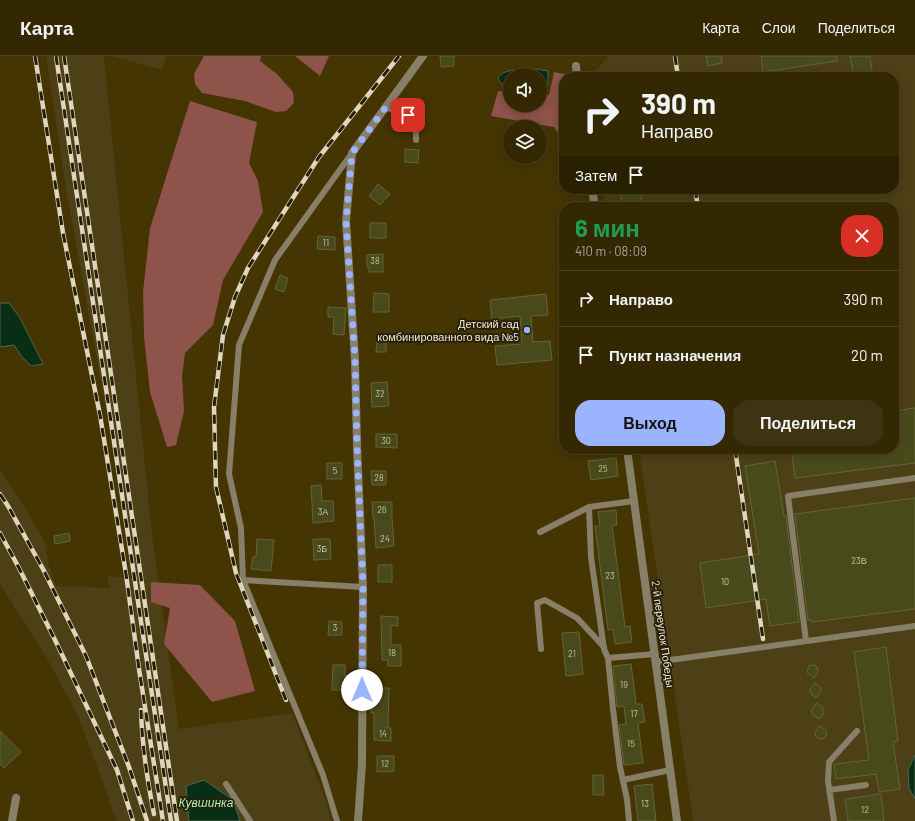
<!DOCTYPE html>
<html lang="ru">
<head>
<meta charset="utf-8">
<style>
	body { margin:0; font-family:Barlow,sans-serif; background:#3e3411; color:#f1f3f6; height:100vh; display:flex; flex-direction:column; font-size:15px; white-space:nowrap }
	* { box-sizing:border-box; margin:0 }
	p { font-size:13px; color:#a9a699 }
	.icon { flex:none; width:22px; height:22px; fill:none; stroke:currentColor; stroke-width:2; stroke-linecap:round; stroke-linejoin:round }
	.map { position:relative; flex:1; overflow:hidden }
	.details { position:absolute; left:559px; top:146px; width:340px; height:252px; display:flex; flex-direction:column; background:#332802; border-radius:16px; box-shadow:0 2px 10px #0003,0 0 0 1px #4e4424 }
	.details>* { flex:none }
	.guide { position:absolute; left:559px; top:16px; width:340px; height:122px; border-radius:16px; box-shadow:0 2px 10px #0003,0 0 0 1px #4e4424; background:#332802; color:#f1f3f6; overflow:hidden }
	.buttons { position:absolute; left:503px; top:12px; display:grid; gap:8px }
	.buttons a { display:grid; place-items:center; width:44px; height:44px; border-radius:50%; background:#332802; box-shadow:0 2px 10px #0003,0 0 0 1px #4e4424; font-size:20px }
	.pin { position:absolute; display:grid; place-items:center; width:34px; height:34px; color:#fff; margin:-17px; border-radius:8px; box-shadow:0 2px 6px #0006 }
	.me { position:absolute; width:44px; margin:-22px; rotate:0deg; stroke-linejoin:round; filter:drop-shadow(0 0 3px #0008) }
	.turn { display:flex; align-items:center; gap:14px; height:84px; padding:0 16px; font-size:18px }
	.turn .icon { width:52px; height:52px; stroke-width:2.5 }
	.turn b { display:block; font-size:28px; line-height:34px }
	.then { display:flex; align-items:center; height:38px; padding:0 16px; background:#0003; gap:8px; font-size:15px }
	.round { display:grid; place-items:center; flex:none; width:42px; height:42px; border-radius:16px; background:#3e3411 }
	.overview { display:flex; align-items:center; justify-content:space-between; height:68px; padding:0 16px }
	h1 { font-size:24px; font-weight:700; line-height:30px; color:#1e9e55 }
	.cta { display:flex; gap:8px; margin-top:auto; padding:8px 16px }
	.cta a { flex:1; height:46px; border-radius:16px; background:#9cb4fd; color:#111; font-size:16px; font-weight:700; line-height:46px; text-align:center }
	.cta a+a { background:#3e3411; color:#f1f3f6 }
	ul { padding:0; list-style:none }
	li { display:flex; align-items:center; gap:12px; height:56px; padding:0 16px; border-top:1px solid #4e4424 }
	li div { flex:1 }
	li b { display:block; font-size:15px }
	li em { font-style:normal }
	header { display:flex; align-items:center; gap:24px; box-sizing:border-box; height:56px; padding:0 20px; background:#332802; border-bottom:1px solid #4e4424 }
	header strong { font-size:19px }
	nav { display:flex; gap:22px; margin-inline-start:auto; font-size:14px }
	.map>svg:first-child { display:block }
	.built { fill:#4d3f16 }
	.forest { fill:#8e534a }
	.water { fill:#082f15; stroke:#4e674e }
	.building { fill:#494a1c; stroke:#646537 }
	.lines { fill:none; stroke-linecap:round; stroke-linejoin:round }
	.service { stroke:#877f67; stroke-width:6 }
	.minor { stroke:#877f67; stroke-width:8 }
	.rail-casing { stroke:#e0d6bb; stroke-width:4.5 }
	.rail { stroke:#241e0b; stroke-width:3; stroke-dasharray:9; stroke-linecap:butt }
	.route { stroke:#9cb4fd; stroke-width:7; stroke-dasharray:0 12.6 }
	.poi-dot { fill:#9cb4fd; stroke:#241e0b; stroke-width:1.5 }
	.labels { text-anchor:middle; stroke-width:3.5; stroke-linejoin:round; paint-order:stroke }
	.number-label { font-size:9px; fill:#c8c2a4 }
	.poi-label { font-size:11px; fill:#f3ead2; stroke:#241e0b; text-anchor:end }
	.street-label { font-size:11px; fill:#f3ead2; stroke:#241e0b }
	.water-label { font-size:12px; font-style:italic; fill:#a5f0b4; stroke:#241e0b }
</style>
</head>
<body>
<header>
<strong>Карта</strong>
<nav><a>Карта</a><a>Слои</a><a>Поделиться</a></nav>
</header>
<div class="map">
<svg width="915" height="765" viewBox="0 0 915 765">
	<rect width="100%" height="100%" fill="#443503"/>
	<path class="built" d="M46,0h58l48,479 27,194 113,-16 33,85 6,23h-215l-16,-47 -20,-52 -11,-23 -21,-39 -48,-76v-114l27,41 19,34 2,18 8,23 53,2 -2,-12 30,3 -71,-390z
		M112,0h55l-5,14z
		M609,0h306v765h-222l-54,-372h255v-242h-289l-3,-18h292v-112h-305z"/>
	<path class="forest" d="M204,0h57l-1,5 17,13 16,18 1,11 -8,8 -10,1 -31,-11 -43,-8 -7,-9 -1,-10z
		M295,0h34l-9,20z
		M554,16l16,3v2h-6v65l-10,-15 -63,-11 7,-25 12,1v13h30v-11l9,1z
		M190,45l67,21 -8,41 9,18 5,31 -40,68 -10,45 -28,28 -3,23 2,35 -8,34 -9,2 -17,-55 -6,-55 -1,-45 7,-64z
		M151,526l49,3 35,36 20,70 -43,11 -48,-58 6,-36 -19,-6z"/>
	<path class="water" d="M537,13l11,2v13l-6,9 -2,-1v-17h-30v10c-7,0 -10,-1 -12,-7 7,-11 27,-8 39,-9z
		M0,247h9l11,15 23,46 -12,2 -9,-9 -8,-12 -14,2z
		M915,699v44l-6,-11 -1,-18z
		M204,724l29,20 7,21h-51l-3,-35z"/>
	<path class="building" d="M440,0h14v10l-13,1z
		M706,0h15l1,7 -14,3z
		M761,0h76v5l-74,11z
		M850,0h20l3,21h-19z
		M399,63h6l7,2v8h-13z
		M405,93l14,1 -1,13 -13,-1z
		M378,128l12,10 -10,11 -11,-9z
		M635,133h5l3,18h-20l-3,-16z
		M370,167h16v15h-16z
		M318,180l17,1v13l-18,-1z
		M383,198v18h-14v-5h-2v-12z
		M280,219l8,3 -4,14 -9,-3z
		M374,237l15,1v18h-16z
		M546,238l2,21 -17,1 2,26 17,-1 2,19 -55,5 -2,-19 27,-2 -2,-28 -28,3 -2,-19z
		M328,251l18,1 -2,27 -11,-1 1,-17h-6z
		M377,284l9,1v11h-10z
		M387,326l2,24 -17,1 -1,-24z
		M915,352v55l-120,15 -4,-29h103v-38z
		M376,378h21v14l-21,-1z
		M616,402l2,18 -27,4 -3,-19z
		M775,405l9,55 2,-1 13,107 -29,4 -4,-27 -60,9 -6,-45 59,-9 -14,-88z
		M327,407h15v16h-15z
		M371,415h15v14h-14z
		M321,429l1,16h11l1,20 -21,2 -2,-37z
		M915,442v111l-103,13 -1,-2h-3l-13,-106z
		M372,446h20v16l2,28 -18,2 -2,-30h-1z
		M616,454l1,15h-5l13,102 5,-1 2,16 -17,2 -2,-15 -5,1 -13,-104h5l-2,-14z
		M69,477l1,8 -15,3 -1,-8z
		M257,483l17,1 -3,31 -20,-2 2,-12h3z
		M313,483h17l1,20 -17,1z
		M378,509h14v17h-14z
		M381,560l17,1v9l-7,-1v20h10v21h-13v-6h-6z
		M329,565l13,1v13h-14z
		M579,576l4,42 -17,2 -4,-43z
		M886,591l12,94 -5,1 7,47 -21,3 -3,-18 -40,5 -2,-15 35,-4 -15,-108z
		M631,608l5,40h6l3,18 -7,1 5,40 -19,2 -5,-40 7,-1 -2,-18 -7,1 -4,-41z
		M333,609h12v14l7,1v10h-20z
		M812,609h3l2,2 1,3v2l-4,6 -5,-4 -2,-2 2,-6z
		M815,627l5,4 1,3 -1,3 -4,5 -5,-4 -1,-2v-3z
		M372,632h17l-1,40h3v13l-17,-1v-27h-3z
		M817,647l6,5 1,2 -1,4 -4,5 -6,-4 -1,-3v-3z
		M820,670l5,4 2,2 -2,6 -3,1h-3l-3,-2 -1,-3 1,-3z
		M0,675l21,21 -17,16 -4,-4z
		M377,700h17v15l-17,1z
		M593,719h10l1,20h-11z
		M652,728l4,37h-18l-4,-35z
		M881,738l3,27h-36l-3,-22z"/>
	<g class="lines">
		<path class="service" d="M386,51l14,6 16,4v23
			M589,451l2,50 13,92 4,9 47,-4
			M540,476l49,-25 45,-6
			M243,524l120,7
			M806,585l-18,-145 127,-18
			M541,593l-4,-46 8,-3 32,18 27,29
			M608,602l5,51 7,58 7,32 2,22
			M656,606l259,-36
			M623,724l47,-10
			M226,728l24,37
			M829,734l37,-5
			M337,765l-14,-46 -80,-195 -2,-52 -12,-54 10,-129 36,-85 77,-107
			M834,765l-6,-40 1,-19 28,-31"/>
		<path class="minor" d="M576,10l1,11
			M592,133l3,18
			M627,393l50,372
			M12,765l4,-23
			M358,765l4,-57 1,-177 -6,-141 -2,-86 -9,-139 6,-68 71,-97"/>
		<g class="rail-casing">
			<path id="rail" d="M35,0l28,177 37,182 26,159 13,95 24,152
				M56,0l115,765
				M64,0l113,765
				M675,0l3,21
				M695,133l3,18
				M735,393l28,190
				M0,438l8,12 35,63 43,87 43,111 18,54
				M0,477l19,35 38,76 60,126 16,51
				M286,644l-50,-127 -20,-86 -2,-80 9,-72 12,-38 13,-29 71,-111 80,-101
				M141,654c1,35 6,69 13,104"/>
		</g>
		<use href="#rail" class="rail"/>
	</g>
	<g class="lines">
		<path class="route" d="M362,634l1,-104 -6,-140 -2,-86 -9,-139 6,-68 34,-46 14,6 8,2"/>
	</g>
	<circle class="poi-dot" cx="527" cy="274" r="4"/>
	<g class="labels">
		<g class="number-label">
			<text x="326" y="190">11</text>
			<text x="375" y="208">38</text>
			<text x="380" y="341">32</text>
			<text x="386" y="388">30</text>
			<text x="603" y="416">25</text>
			<text x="335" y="418">5</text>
			<text x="379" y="425">28</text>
			<text x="382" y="457">26</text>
			<text x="323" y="459">3А</text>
			<text x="385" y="486">24</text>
			<text x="322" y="496">3Б</text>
			<text x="859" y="508">23В</text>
			<text x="610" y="523">23</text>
			<text x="725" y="529">10</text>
			<text x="335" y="575">3</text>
			<text x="392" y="600">18</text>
			<text x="572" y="601">21</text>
			<text x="624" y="632">19</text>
			<text x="634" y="661">17</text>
			<text x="383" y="681">14</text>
			<text x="631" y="691">15</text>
			<text x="385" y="711">12</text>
			<text x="645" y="751">13</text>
			<text x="865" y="757">12</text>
		</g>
		<g class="poi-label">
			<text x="519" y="272">Детский сад<tspan x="519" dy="13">комбинированного вида №5</tspan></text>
		</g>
		<g class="street-label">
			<text transform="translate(663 578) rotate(82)" y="4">2-й переулок Победы</text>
		</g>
		<g class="water-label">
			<text x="206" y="751">Кувшинка</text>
		</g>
	</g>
</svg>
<div class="buttons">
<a><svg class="icon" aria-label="sound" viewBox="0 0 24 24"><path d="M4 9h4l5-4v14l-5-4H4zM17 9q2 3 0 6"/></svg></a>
<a><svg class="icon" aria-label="layers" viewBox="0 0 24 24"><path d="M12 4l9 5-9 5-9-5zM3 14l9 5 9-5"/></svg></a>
</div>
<div class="pin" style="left:408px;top:59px;background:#d93025"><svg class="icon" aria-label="arrive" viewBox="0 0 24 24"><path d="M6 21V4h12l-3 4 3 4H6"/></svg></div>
<svg class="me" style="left:362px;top:634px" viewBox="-20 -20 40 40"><circle r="19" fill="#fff"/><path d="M0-13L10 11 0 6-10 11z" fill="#9cb4fd"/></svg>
<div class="guide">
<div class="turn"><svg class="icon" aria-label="right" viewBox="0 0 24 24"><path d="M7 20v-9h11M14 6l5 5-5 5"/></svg><div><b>390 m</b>Направо</div></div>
<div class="then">Затем<svg class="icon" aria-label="arrive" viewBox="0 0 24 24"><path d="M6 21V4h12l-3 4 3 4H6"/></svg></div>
</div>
<section class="details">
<div class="overview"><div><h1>6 мин</h1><p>410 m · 08:09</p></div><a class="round" style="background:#d93025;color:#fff"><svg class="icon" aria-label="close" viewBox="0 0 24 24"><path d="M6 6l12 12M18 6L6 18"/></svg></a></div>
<ul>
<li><svg class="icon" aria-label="right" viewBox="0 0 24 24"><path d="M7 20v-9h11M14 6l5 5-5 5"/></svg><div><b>Направо</b></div><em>390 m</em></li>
<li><svg class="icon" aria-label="arrive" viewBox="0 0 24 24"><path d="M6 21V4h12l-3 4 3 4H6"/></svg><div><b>Пункт назначения</b></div><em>20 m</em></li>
</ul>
<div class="cta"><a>Выход</a><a>Поделиться</a></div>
</section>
</div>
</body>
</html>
